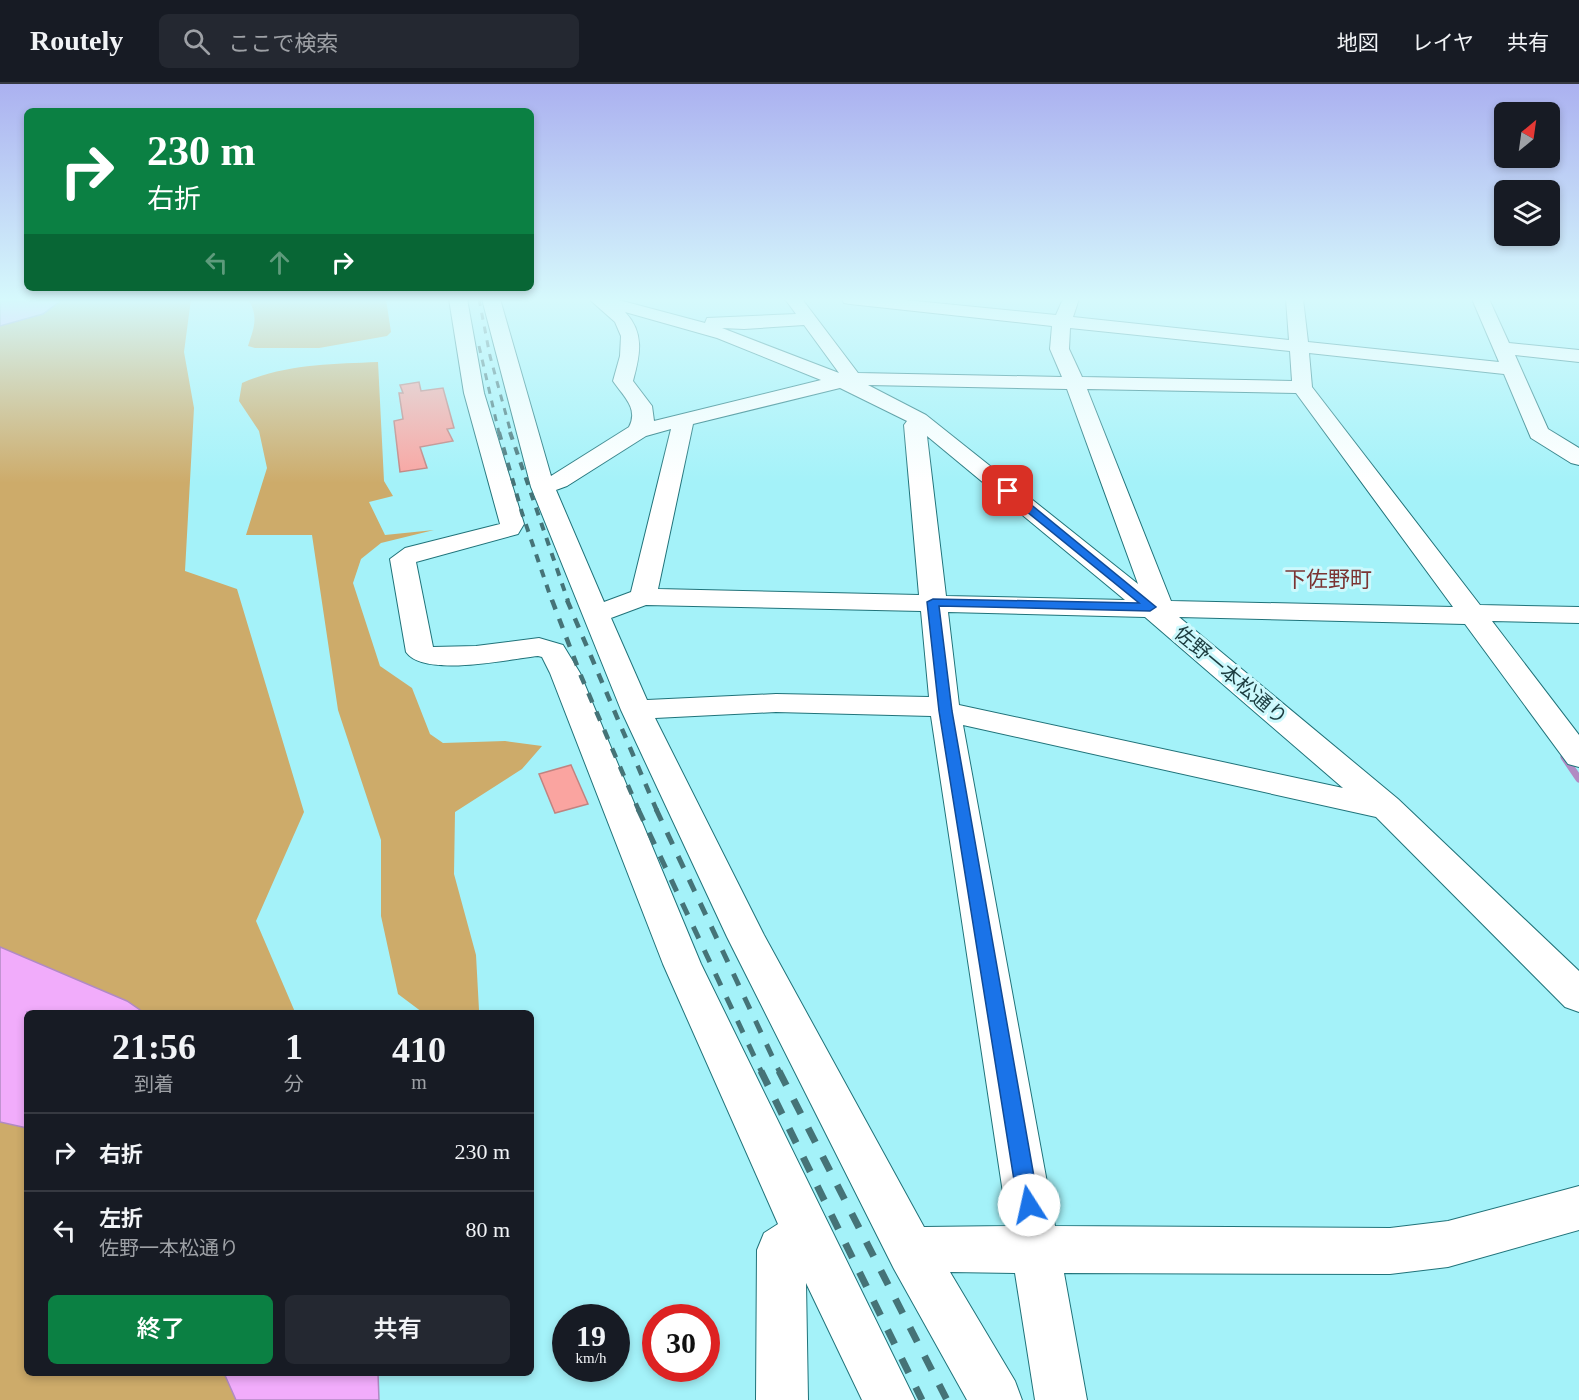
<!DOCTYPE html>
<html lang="ja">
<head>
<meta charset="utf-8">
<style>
	body { margin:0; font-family:"Times New Roman","Noto Sans JP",serif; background:#242831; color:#f1f3f6; height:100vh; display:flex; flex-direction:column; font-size:22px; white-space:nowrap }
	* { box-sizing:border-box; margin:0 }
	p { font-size:20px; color:#9ea1a6 }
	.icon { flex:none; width:33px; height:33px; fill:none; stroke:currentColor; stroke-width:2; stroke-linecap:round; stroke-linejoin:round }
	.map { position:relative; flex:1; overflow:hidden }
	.panel { position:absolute; left:24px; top:926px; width:510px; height:366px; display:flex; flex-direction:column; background:#171b24; border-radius:9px; box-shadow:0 3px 9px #0003 }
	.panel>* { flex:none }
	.top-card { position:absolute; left:24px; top:24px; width:510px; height:183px; border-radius:9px; box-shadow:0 3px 9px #0003; background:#0b8043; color:#fff; overflow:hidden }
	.needle { width:39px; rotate:29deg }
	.buttons { position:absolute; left:1494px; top:18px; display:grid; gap:12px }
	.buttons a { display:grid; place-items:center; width:66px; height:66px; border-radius:9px; background:#171b24; box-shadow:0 3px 9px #0003; font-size:30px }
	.speed { position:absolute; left:552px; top:1220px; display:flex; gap:12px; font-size:30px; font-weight:700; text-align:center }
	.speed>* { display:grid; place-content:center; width:78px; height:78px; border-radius:50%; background:#171b24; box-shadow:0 3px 9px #0003; line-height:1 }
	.speed small { font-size:15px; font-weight:400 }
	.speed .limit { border:9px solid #d22; background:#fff; color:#111 }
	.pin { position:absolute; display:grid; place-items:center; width:51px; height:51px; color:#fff; margin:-26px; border-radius:12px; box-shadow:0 3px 9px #0006 }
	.me { position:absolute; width:66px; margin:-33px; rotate:350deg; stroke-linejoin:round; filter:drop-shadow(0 0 4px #0008) }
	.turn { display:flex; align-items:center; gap:21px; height:126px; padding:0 24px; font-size:27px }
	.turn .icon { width:78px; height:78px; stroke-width:2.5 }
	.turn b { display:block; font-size:42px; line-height:51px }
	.lanes { display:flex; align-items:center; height:57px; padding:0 24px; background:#0003; justify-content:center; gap:30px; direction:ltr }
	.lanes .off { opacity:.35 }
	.eta { display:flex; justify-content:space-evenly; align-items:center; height:102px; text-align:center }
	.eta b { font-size:36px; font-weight:600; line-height:42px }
	.primary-button { display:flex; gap:12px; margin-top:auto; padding:12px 24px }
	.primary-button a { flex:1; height:69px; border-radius:9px; background:#0b8043; color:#fff; font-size:24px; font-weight:600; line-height:69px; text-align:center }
	.primary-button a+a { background:#242831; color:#f1f3f6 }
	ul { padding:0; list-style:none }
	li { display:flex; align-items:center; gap:18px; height:78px; padding:0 24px; border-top:2px solid #363941 }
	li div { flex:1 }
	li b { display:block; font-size:22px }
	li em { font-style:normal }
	header { display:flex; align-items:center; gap:36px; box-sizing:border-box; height:84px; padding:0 30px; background:#171b24; border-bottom:2px solid #363941 }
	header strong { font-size:28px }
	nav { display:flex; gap:33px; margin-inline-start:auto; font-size:21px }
	.search { width:420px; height:54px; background:#242831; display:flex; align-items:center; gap:15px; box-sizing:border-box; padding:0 21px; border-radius:9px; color:#9ea1a6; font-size:22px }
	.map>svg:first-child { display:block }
	.green { fill:#cdab6a }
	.water { fill:#f1acfb; stroke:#b18ac3; stroke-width:1.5 }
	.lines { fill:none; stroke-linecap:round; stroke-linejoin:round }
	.stream { stroke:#b18ac3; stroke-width:7 }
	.building { fill:#faa4a0; stroke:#c18380; stroke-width:1.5 }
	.minor-casing { stroke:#20737a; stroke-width:2 }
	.minor { fill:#fff; fill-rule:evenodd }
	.rail-far4 { stroke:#457377; stroke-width:3; stroke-dasharray:7 7; stroke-linecap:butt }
	.rail-far3 { stroke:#457377; stroke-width:4; stroke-dasharray:8 8; stroke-linecap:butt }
	.rail-far2 { stroke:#457377; stroke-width:4.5; stroke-dasharray:10 10; stroke-linecap:butt }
	.rail-far1 { stroke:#457377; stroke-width:5; stroke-dasharray:13 13; stroke-linecap:butt }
	.rail { stroke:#457377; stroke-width:7; stroke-dasharray:16 16; stroke-linecap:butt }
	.route { fill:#1a73e8; stroke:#114b97; stroke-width:1.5 }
	.labels { text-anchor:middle; stroke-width:6; stroke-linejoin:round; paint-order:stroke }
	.street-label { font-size:20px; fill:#1c3c3f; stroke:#ccf9fd }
	.quarter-label { font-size:22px; fill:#7b3433; stroke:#ccf9fd }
</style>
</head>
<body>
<header>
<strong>Routely</strong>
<div class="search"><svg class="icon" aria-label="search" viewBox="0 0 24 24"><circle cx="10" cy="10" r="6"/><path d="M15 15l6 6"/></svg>ここで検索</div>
<nav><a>地図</a><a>レイヤ</a><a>共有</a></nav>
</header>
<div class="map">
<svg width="1579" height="1316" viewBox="0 0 1579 1316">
	<rect width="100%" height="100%" fill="#a4f2f9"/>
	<path class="green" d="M63,215h128l-7,53 10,56 -9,163 52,18 67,223 -48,109 39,91h-152l-16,-11 -127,-54v-621l43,-12z
		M248,215h138l5,33 -4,4 -68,12h-64l-7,-2c6,-18 11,-30 0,-47z
		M378,278l6,119 9,15 -24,6 16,33 49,-5 -53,13 -20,16 -8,24 27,83 32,22 18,46 13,9 62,-2 37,5 -20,23 -67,43 -1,62 22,81 3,55 -57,2 -24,-18 -17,-78v-76l-43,-130 -26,-175h-66l21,-67 -8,-37 -20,-30 3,-18c44,-19 89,-19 136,-21z
		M0,1038l27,6v244l197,1 12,27h-236z"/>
	<path class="water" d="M0,215h63l-20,15 -43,12z
		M0,863l127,54 16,11h-116v116l-27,-6z
		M224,1289h154l1,27h-143z"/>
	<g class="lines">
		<path class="stream" d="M1564,673l15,22"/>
	</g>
	<path class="building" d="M419,298l2,9 22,-3 11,40 -7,1 6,12 -33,6 7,21 -27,4 -6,-51 9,-2 -4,-26h4l-3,-8z
		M571,681l17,39 -33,9 -16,-39z"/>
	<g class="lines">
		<g class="minor-casing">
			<path id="minor" d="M449,215h18l17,94 40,131 -6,10 -102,28 17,85 43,-1 63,-8 24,7 17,28 121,291 214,436h-53l-56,-117 2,117h-52l1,-150 7,-17 14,-9 -115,-260 -113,-291 -8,-16 -4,-1c-29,3 -114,22 -132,-4l-16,-93 15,-11 95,-24 -36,-131z
				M482,215h18l51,177 78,-49c10,-19 -6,-31 -16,-46l7,-25 1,-20 -6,-14 -26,-23h26l90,24 2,-5 89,-4 -11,-15h17l56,74 204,4 -12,-28 2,-23 -202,-22 -6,-1 -2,-4h53l161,16 7,-16h16l-6,18 216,23 -3,-41h17l5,43 191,20 -27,-63h17l20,44 70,7v12l-64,-7 33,74 31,19v17l-8,-2 -40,-25 -27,-64 -195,-21 3,34 168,218 99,2v16l-87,-2 87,114v32l-11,-3 -103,-140 -286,-7 219,182 181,172v41l-14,-5 -189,-190 -413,-92 92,501 335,2 58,-7 131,-35v44l-131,37 -58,7 -326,-1 23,127h-52l-20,-127 -65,-1 65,109 7,19h-55l-73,-131 -167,-332 -106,-227 -90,-223zM625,228l92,26 104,42 -167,41 -2,-15 -19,-25c7,-26 12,-48 -8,-69zM804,241l35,48 -117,-45 22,1zM1070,244l220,23 2,30 -210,-4 -13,-28zM868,301l199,4 71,195 -212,-169zM840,304l67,33 -3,4 15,170 -261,-6 35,-165zM1087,305l209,4 157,214 -282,-6zM671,345l-40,163 -27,10 -48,-112 11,-4 79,-50zM927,352l198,164 -179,-4zM646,521l275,6 8,86 -153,-3 -129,6 -36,-82zM948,528l197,5 198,171 -384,-83zM776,628l155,4 77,510 -84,1 -160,-292 -109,-217z"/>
		</g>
		<use href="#minor" class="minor"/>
		<path class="rail-far4" d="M479,215l11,57 21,77
			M479,262l20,87"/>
		<path class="rail-far3" d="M499,348l23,81 30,88
			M510,348l58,169"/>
		<path class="rail-far2" d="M552,516l29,76 58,135
			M567,516l90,211"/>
		<path class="rail-far1" d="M638,725l124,264
			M656,725l124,264"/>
		<path class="rail" d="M761,987l161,329
			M779,987l168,329"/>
	</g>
	<linearGradient id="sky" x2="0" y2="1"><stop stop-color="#abb1f0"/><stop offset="0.54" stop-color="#d6f9fc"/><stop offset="1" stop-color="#d6f9fc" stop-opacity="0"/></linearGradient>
	<rect width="1579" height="399" fill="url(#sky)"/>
	<path class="route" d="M1005,405h7l144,118 -6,4 -211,-5 13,105 87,494 -3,7 -7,3 -8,-3 -3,-7 -79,-494 -12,-109 6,-3 206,4 -134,-109z"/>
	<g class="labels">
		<g class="street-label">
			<text transform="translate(1231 591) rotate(40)" y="7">佐野一本松通り</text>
		</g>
		<g class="quarter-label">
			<text x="1328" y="503">下佐野町</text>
		</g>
	</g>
</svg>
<div class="buttons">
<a><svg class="needle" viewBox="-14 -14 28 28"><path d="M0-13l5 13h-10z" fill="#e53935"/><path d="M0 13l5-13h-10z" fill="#9ea1a6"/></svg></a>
<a><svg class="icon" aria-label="layers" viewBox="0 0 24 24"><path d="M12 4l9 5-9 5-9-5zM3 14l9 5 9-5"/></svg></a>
</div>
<div class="speed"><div>19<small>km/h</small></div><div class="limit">30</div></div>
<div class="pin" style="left:1008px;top:407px;background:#d93025"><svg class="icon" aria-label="arrive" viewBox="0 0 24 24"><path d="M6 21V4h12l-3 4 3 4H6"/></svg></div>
<svg class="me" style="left:1029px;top:1121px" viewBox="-20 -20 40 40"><circle r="19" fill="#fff"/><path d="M0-13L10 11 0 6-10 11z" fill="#1a73e8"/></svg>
<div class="top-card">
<div class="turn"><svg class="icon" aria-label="right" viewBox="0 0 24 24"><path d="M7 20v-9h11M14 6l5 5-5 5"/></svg><div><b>230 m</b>右折</div></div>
<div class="lanes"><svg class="icon off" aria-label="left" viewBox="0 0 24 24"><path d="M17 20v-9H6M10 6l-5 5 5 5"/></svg><svg class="icon off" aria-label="ahead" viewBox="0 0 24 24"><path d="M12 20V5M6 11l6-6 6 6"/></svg><svg class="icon" aria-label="right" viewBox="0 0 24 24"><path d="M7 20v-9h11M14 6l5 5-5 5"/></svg></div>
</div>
<section class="panel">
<div class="eta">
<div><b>21:56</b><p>到着</p></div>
<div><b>1</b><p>分</p></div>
<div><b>410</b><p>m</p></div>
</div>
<ul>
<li><svg class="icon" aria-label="right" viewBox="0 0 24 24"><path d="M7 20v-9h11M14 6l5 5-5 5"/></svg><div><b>右折</b></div><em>230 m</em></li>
<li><svg class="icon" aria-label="left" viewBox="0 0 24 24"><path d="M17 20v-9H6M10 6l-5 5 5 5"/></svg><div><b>左折</b><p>佐野一本松通り</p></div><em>80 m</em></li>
</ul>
<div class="primary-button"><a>終了</a><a>共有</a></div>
</section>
</div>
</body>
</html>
